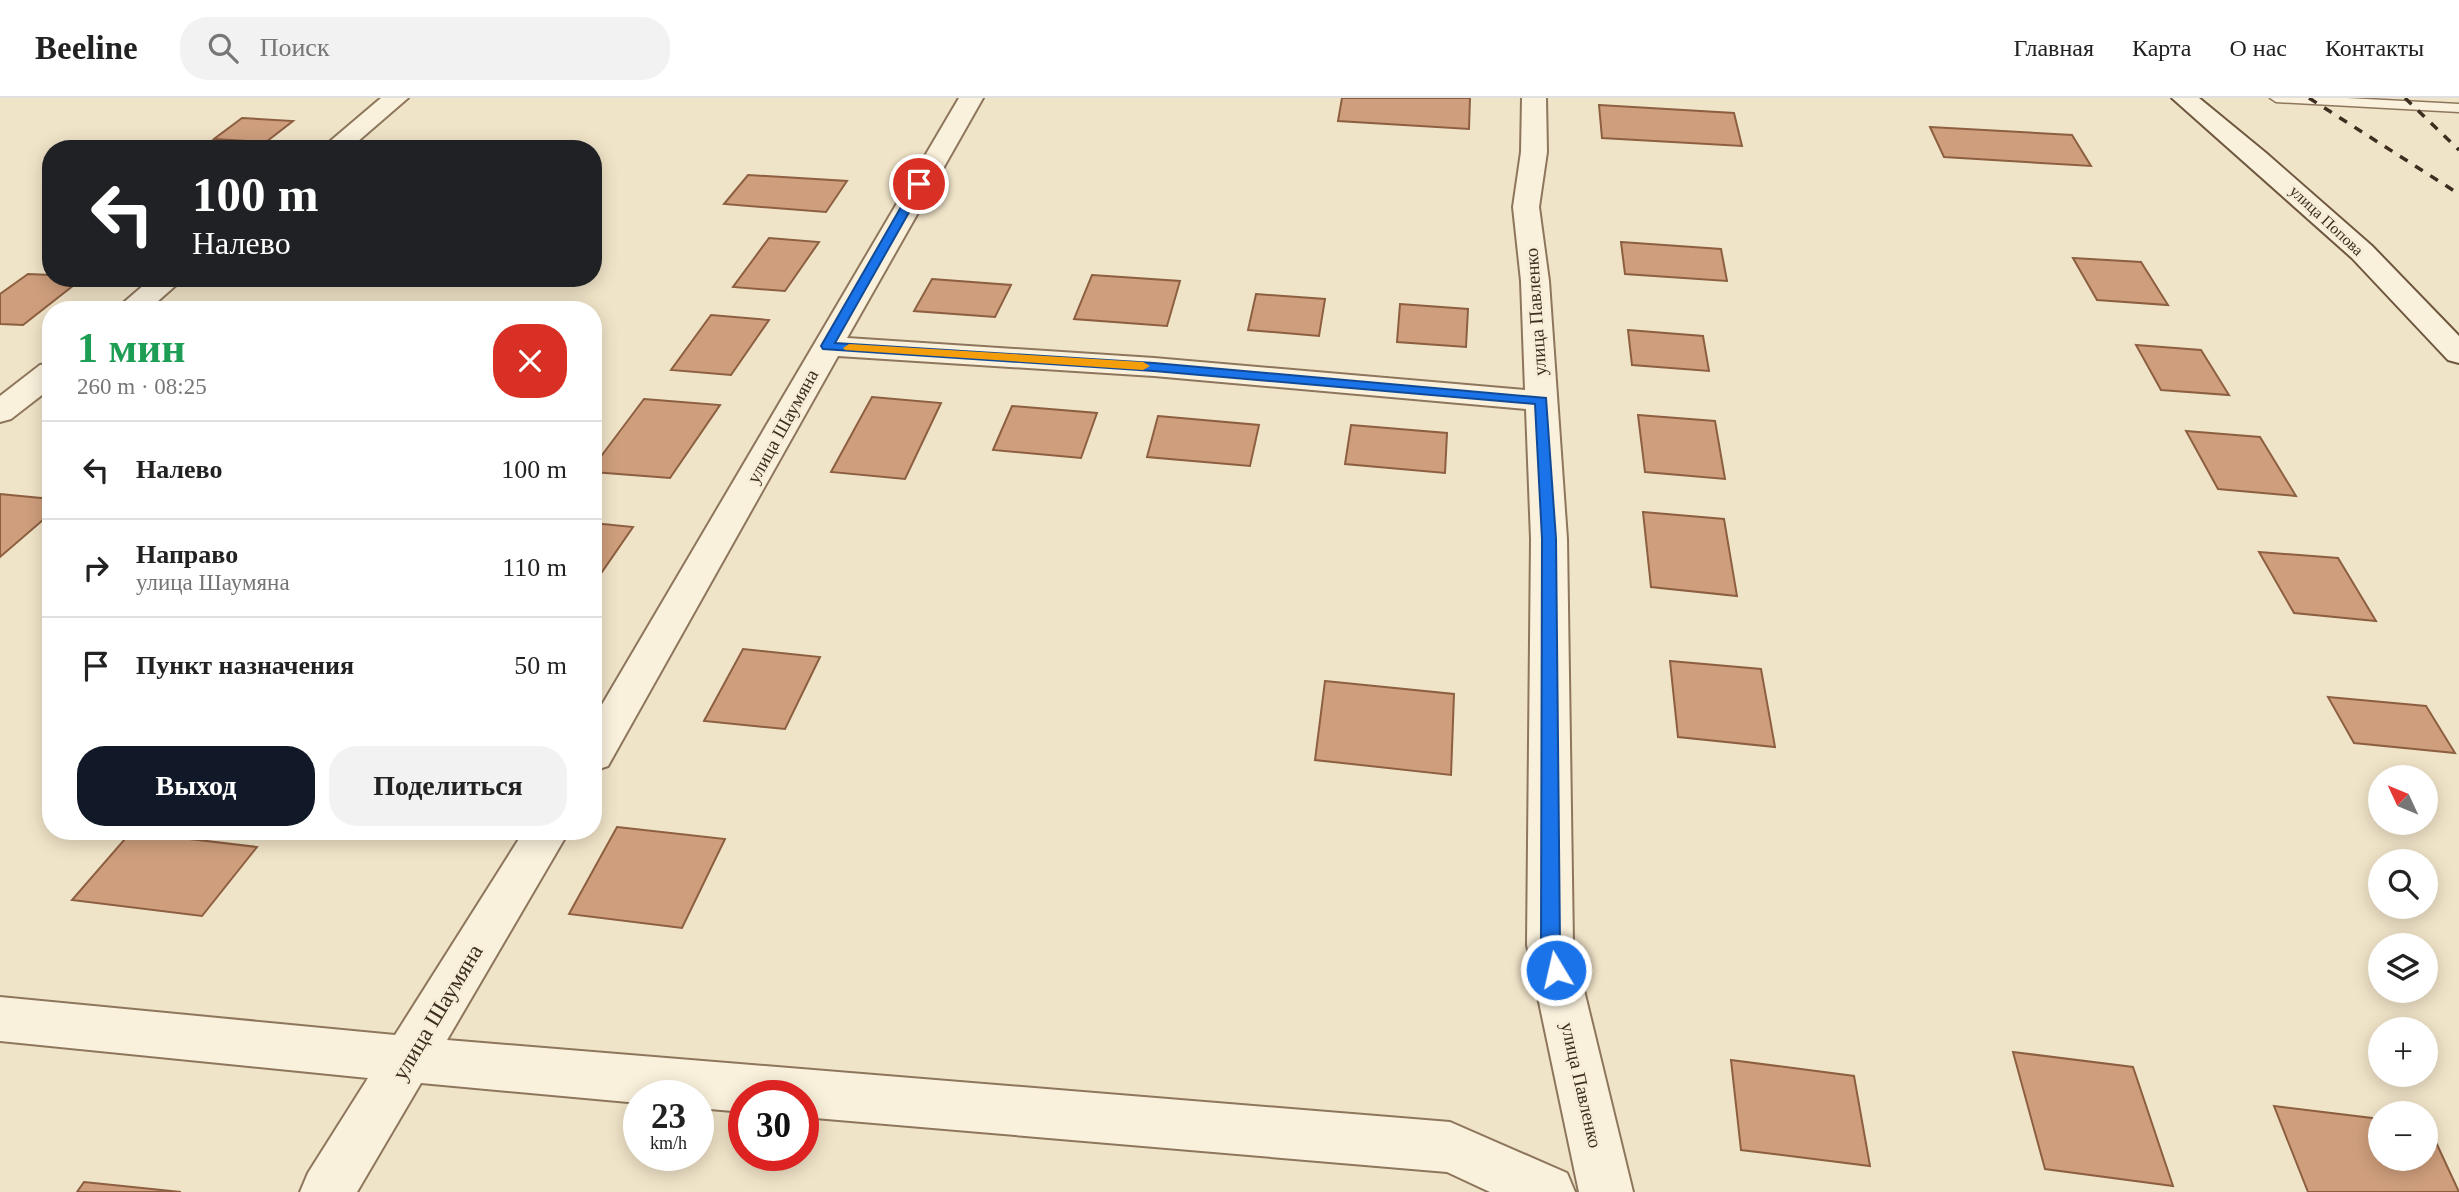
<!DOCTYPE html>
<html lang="ru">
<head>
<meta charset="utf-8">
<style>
	body { margin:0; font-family:Georgia,serif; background:#f2f2f2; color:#222; height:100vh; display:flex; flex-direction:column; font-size:26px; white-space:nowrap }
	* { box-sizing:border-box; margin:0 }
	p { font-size:23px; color:#767676 }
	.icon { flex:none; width:38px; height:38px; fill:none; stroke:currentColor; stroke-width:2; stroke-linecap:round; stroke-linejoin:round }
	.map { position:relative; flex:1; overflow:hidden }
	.details { position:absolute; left:42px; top:203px; width:560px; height:539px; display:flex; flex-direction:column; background:#fff; border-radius:28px; box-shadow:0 4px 18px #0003 }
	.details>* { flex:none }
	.hud { position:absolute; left:42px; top:42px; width:560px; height:147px; border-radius:28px; box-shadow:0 4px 18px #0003; background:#202124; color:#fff; overflow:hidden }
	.needle { width:46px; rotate:314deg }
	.buttons { position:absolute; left:2368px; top:667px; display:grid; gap:14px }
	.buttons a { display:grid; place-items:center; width:70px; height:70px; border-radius:50%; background:#fff; box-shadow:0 4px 18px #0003; font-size:35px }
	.speed { position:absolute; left:623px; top:982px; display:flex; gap:14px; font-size:35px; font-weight:700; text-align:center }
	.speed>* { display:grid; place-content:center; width:91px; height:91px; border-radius:50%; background:#fff; box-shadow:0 4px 18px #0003; line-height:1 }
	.speed small { font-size:18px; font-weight:400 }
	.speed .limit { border:10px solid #d22; background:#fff; color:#111 }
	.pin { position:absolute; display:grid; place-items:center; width:60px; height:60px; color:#fff; margin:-30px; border:4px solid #fff; border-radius:50%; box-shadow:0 2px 7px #0007 }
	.me { position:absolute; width:77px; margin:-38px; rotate:351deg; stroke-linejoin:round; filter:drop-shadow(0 0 5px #0008) }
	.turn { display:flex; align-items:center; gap:24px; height:147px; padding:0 35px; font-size:32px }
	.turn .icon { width:91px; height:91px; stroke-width:2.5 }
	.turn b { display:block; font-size:49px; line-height:60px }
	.round { display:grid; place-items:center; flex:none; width:74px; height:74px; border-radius:28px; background:#f2f2f2 }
	.summary { display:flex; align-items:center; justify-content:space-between; height:119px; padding:0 35px }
	h1 { font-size:42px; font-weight:600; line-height:52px; color:#1e9e55 }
	.primary-button { display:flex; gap:14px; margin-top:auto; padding:14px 35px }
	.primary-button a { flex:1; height:80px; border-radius:28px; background:#111827; color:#fff; font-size:28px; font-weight:600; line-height:80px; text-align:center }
	.primary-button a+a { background:#f2f2f2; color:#222 }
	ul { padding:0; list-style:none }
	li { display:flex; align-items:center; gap:21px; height:98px; padding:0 35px; border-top:2px solid #e0e0e0 }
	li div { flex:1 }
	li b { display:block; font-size:26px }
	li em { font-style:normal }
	header { display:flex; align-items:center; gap:42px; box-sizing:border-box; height:98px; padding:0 35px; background:#fff; border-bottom:2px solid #e0e0e0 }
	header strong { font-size:33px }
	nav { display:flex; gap:38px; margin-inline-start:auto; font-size:24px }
	.search { width:490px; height:63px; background:#f2f2f2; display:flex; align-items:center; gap:18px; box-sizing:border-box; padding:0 24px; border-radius:28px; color:#767676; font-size:26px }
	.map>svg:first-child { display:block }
	.building { fill:#cf9f7d; stroke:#8d5f41; stroke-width:2 }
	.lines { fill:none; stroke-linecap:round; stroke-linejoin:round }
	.service-casing { stroke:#8d765c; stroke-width:3 }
	.minor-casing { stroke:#8d765c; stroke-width:4 }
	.secondary-casing { stroke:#6f573f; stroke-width:4 }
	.service { fill:#faf1dc; fill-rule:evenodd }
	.minor { fill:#faf1dc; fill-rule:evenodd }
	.secondary { fill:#faf1dc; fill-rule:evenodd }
	.rail { stroke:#3d2e20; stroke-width:3.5; stroke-dasharray:9 9; stroke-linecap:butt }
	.route { fill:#1a73e8; stroke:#114b97; stroke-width:2 }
	.slow { fill:#f59e0b }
	.labels { text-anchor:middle; stroke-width:6; stroke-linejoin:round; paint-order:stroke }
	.far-street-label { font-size:16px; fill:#3d2e20; stroke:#f7eed8 }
	.street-label { font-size:19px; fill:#3d2e20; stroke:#f7eed8 }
	.near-street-label { font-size:23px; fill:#3d2e20; stroke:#f7eed8 }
</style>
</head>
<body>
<header>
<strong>Beeline</strong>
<div class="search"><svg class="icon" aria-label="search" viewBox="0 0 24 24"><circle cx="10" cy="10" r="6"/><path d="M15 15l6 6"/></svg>Поиск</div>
<nav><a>Главная</a><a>Карта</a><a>О нас</a><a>Контакты</a></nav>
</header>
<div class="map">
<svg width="2459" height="1094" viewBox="0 0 2459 1094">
	<rect width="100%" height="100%" fill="#f0e4c8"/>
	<path class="building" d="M1342,0h128l-1,31 -131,-8z
		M1599,7l135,8 8,33 -140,-8z
		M242,20l51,3 -27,21 -52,-3z
		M1930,29l142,8 19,31 -147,-9z
		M748,77l99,6 -21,31 -102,-8z
		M769,140l50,4 -34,49 -52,-4z
		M1621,144l100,7 6,32 -102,-7z
		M2073,160l68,4 27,43 -71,-5z
		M28,176l23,1v3h32l-60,47 -23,-1v-30z
		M1092,177l88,6 -13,45 -93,-7z
		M932,181l79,6 -16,32 -81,-6z
		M1256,196l69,5 -6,37 -71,-6z
		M1400,206l68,5 -2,38 -69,-5z
		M711,217l58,5 -38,55 -60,-5z
		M1628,232l75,6 6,35 -77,-6z
		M2136,247l65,5 28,45 -68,-5z
		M872,299l69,6 -36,76 -74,-7z
		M644,301l76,6 -50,73 -77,-6v-5z
		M1012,308l85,7 -16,45 -88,-8z
		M1638,317l77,6 10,58 -80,-7z
		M1158,318l101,9 -9,41 -103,-9z
		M1351,327l96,8 -2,40 -100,-9z
		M2186,333l74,6 36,59 -78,-7z
		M0,396l51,5v14l-51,44z
		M1643,414l81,7 13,77 -86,-9z
		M593,425l40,4 -40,58z
		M2259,454l79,6 38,63 -82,-8z
		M743,551l77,8 -35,72 -81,-8z
		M1670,563l91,8 14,78 -97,-10z
		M1325,583l129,13 -3,81 -136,-15z
		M2328,599l98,9 29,47 -101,-10z
		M617,729l108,12 -43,89 -113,-14z
		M131,734l126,15 -55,69 -130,-16z
		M2013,954l120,15 40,119 -128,-17z
		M1731,962l123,16 16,90 -129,-16z
		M2274,1008l106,13v39h46v-34l2,1 31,67h-151z
		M84,1084l97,10h-104z"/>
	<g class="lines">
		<g class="service-casing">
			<path id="service" d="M2270,0h77l112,6v8l-183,-10z"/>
		</g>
		<g class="minor-casing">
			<path id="minor" d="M381,0h27l-59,51h-28z
				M959,0h24l-136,240 307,20 371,32 -4,-109 -8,-74 8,-55 1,-54h24l1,54 -8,55 10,74 18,258 6,406 60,247h-54l-52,-247 4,-406 -5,-130 -372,-33 -316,-20 -230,410 -15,5v-51z
				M152,180h32l-36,32h-33z
				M51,265v25l-40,31 -11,3v-26l40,-31z
				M524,733h45l-122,209 1003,82 117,51 8,19h-85l-43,-20 -644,-55v-21h-59v16l-46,-4v-12h-59v7l-218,-20 -64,109h-57l8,-19 60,-95 -368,-37v-44l395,38z"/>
		</g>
		<g class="secondary-casing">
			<path id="secondary" d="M2172,0h27l67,55 106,93 87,90v27l-11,-3 -96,-102z"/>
		</g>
		<use href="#service" class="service"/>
		<use href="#minor" class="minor"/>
		<use href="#secondary" class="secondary"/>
		<path class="rail" d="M2309,0l150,96
			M2405,0l54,52"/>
	</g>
	<path class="route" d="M916,83l9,3 -90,159 319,20 392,35 10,141 4,406 6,25 -3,6 -7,2 -7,-2 -8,-31 1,-406 -7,-135 -381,-33 -331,-22 -2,-3z"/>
	<path class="slow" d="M849,246l294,18 7,4 -7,4 -298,-20 -2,-2z"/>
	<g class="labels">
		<g class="far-street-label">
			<text transform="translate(2327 122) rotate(43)" y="6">улица Попова</text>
		</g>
		<g class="street-label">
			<text transform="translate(1535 214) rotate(-94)" y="7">улица Павленко</text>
			<text transform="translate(782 328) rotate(-61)" y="7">улица Шаумяна</text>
			<text transform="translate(1582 987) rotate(77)" y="7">улица Павленко</text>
		</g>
		<g class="near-street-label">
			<text transform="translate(437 914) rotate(-59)" y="8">улица Шаумяна</text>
		</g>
	</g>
</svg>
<div class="buttons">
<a><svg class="needle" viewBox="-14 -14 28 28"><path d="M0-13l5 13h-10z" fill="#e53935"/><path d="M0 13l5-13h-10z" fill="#767676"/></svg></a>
<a><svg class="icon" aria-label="search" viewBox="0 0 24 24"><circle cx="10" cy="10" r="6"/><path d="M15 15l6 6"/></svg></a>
<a><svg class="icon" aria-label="layers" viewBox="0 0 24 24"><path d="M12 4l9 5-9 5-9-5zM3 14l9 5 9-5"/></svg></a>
<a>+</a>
<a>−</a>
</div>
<div class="speed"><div>23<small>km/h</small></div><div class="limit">30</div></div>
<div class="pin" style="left:919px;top:86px;background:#d93025"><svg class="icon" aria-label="arrive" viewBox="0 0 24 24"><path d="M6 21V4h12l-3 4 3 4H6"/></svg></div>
<svg class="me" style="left:1556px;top:872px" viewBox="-20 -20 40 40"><circle r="17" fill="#1a73e8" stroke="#fff" stroke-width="3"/><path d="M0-11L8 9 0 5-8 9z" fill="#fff"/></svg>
<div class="hud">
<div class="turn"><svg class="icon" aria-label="left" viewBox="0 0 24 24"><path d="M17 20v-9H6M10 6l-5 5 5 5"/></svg><div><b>100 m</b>Налево</div></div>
</div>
<section class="details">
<div class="summary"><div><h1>1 мин</h1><p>260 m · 08:25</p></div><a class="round" style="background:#d93025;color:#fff"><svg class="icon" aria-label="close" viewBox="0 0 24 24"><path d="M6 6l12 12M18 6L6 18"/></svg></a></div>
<ul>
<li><svg class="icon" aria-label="left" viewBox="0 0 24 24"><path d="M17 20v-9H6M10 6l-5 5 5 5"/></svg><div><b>Налево</b></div><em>100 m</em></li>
<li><svg class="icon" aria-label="right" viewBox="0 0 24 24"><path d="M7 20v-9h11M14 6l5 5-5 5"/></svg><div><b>Направо</b><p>улица Шаумяна</p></div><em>110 m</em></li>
<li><svg class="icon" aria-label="arrive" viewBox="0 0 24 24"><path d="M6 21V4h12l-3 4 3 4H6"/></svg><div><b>Пункт назначения</b></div><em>50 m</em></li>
</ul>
<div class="primary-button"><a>Выход</a><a>Поделиться</a></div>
</section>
</div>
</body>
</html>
